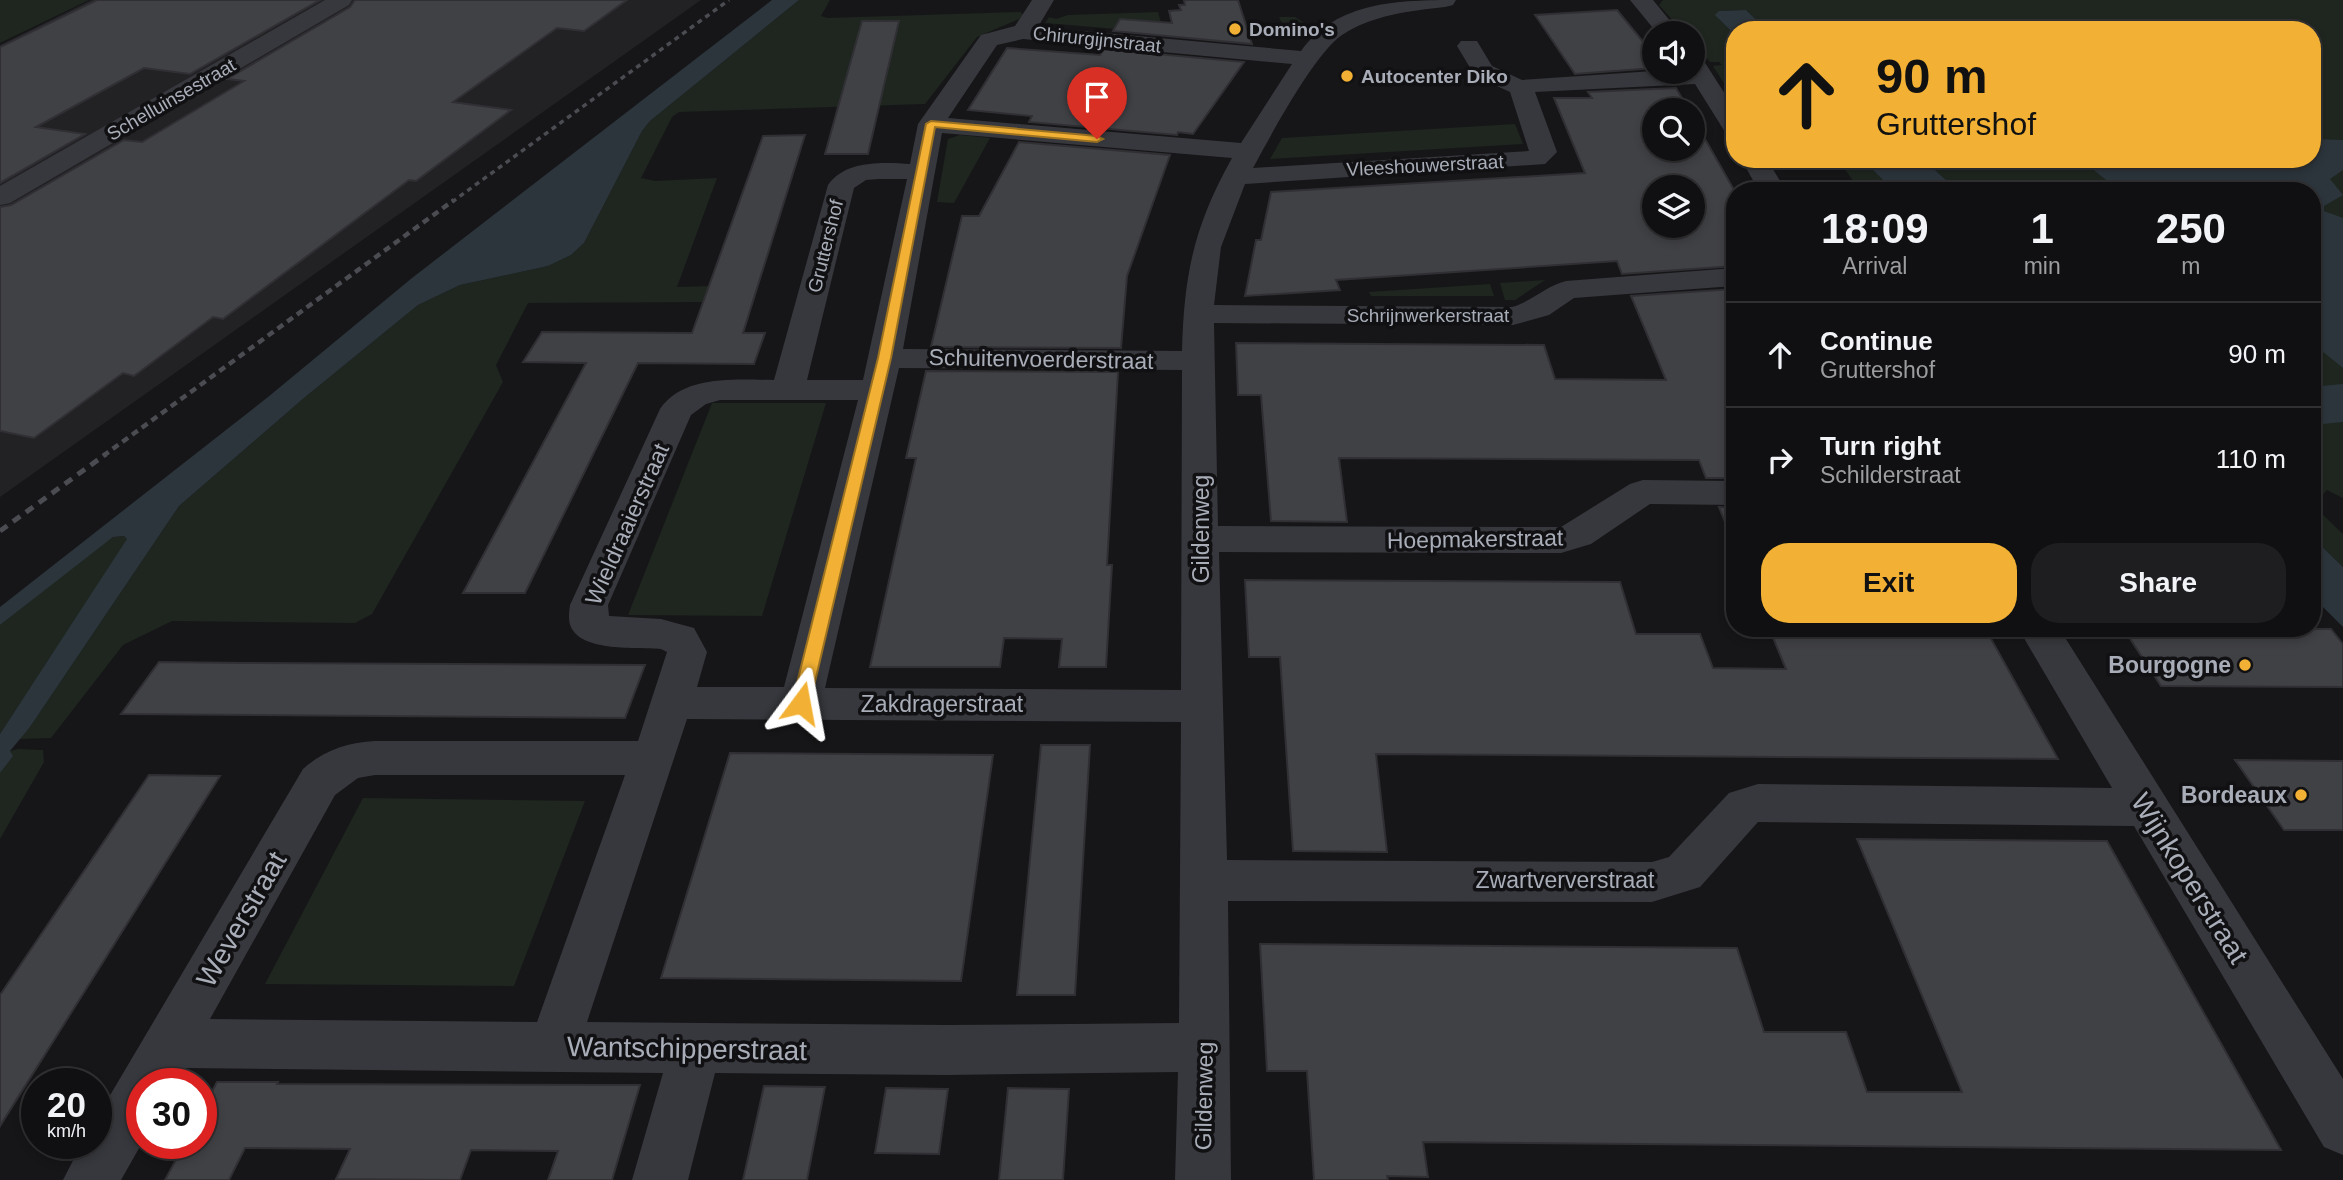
<!DOCTYPE html>
<html lang="en">
<head>
<meta charset="utf-8">
<style>
	body { margin:0; font-family:Helvetica,sans-serif; background:#1e1e20; color:#f1f3f6; height:100vh; display:flex; flex-direction:column; font-size:26px; white-space:nowrap }
	* { box-sizing:border-box; margin:0 }
	p { font-size:23px; color:#9c9d9f }
	.icon { flex:none; width:38px; height:38px; fill:none; stroke:currentColor; stroke-width:2; stroke-linecap:round; stroke-linejoin:round }
	.map { position:relative; flex:1; overflow:hidden }
	.panel { position:absolute; left:1726px; top:182px; width:595px; height:455px; display:flex; flex-direction:column; background:#101012; border-radius:28px; box-shadow:0 4px 10px #0003,0 0 0 2px #303032 }
	.panel>* { flex:none }
	.top-card { position:absolute; left:1726px; top:21px; width:595px; height:147px; border-radius:28px; box-shadow:0 4px 10px #0003,0 0 0 2px #303032; background:#f2b134; color:#111; overflow:hidden }
	.fabs { position:absolute; left:1642px; top:21px; display:grid; gap:14px }
	.fabs a { display:grid; place-items:center; width:63px; height:63px; border-radius:50%; background:#101012; box-shadow:0 4px 10px #0003,0 0 0 2px #303032; font-size:35px }
	.speed { position:absolute; left:21px; top:1068px; display:flex; gap:14px; font-size:35px; font-weight:700; text-align:center }
	.speed>* { display:grid; place-content:center; width:91px; height:91px; border-radius:50%; background:#101012; box-shadow:0 4px 10px #0003,0 0 0 2px #303032; line-height:1 }
	.speed small { font-size:18px; font-weight:400 }
	.speed .limit { border:10px solid #d22; background:#fff; color:#111 }
	.pin { position:absolute; display:grid; place-items:center; width:60px; height:60px; color:#fff; margin:-72px -30px; border-radius:50% 50% 50% 0; rotate:-45deg; box-shadow:0 0 7px #0007 }
	.pin .icon { rotate:45deg }
	.me { position:absolute; width:77px; margin:-38px; rotate:13deg; stroke-linejoin:round; filter:drop-shadow(0 0 5px #0008) }
	.turn { display:flex; align-items:center; gap:24px; height:147px; padding:0 35px; font-size:32px }
	.turn .icon { width:91px; height:91px; stroke-width:2.5 }
	.turn b { display:block; font-size:49px; line-height:60px }
	.eta { display:flex; justify-content:space-evenly; align-items:center; height:119px; text-align:center }
	.eta b { font-size:42px; font-weight:800; line-height:49px }
	.cta { display:flex; gap:14px; margin-top:auto; padding:14px 35px }
	.cta a { flex:1; height:80px; border-radius:28px; background:#f2b134; color:#111; font-size:28px; font-weight:800; line-height:80px; text-align:center }
	.cta a+a { background:#1e1e20; color:#f1f3f6 }
	ul { padding:0; list-style:none }
	li { display:flex; align-items:center; gap:21px; height:105px; padding:0 35px; border-top:2px solid #303032 }
	li div { flex:1 }
	li b { display:block; font-size:26px }
	li em { font-style:normal }
	.map>svg:first-child { display:block }
	.built { fill:#222225 }
	.green { fill:#1e261f }
	.water { fill:#2c353c }
	.building { fill:#404145; stroke:#303034; stroke-width:2; fill-rule:evenodd }
	.lines { fill:none; stroke-linecap:round; stroke-linejoin:round }
	.minor { fill:#37383d; fill-rule:evenodd }
	.rail-far2 { stroke:#4a4c52; stroke-width:3.5; stroke-dasharray:5 4.5; stroke-linecap:butt }
	.rail-far1 { stroke:#4a4c52; stroke-width:4.5; stroke-dasharray:7 5; stroke-linecap:butt }
	.rail { stroke:#4a4c52; stroke-width:5; stroke-dasharray:9 7; stroke-linecap:butt }
	.route { fill:#f2b134; stroke:#9d7322; stroke-width:2 }
	.poi-dot { fill:#f2b134; stroke:#111113; stroke-width:2.5 }
	.labels { text-anchor:middle; stroke-width:7; stroke-linejoin:round; paint-order:stroke }
	.far-poi-label { font-size:19px; font-weight:bold; fill:#a8adb8; stroke:#111113; text-anchor:start }
	.far-street-label { font-size:19px; fill:#a8adb8; stroke:#111113 }
	.street-label { font-size:23px; fill:#a8adb8; stroke:#111113 }
	.poi-label { font-size:23px; font-weight:bold; fill:#a8adb8; stroke:#111113; text-anchor:end }
	.near-street-label { font-size:28px; fill:#a8adb8; stroke:#111113 }
</style>
</head>
<body>
<div class="map">
<svg width="2343" height="1180" viewBox="0 0 2343 1180">
	<rect width="100%" height="100%" fill="#161618"/>
	<path class="built" d="M91,0h610l-701,497v-452z"/>
	<path class="green" d="M0,0h89l-89,43z
		M799,0h31l-9,16 6,2 194,-6 2,3 -4,4 -42,18 -52,67 -246,8 -7,5 -31,61 14,3 62,-3 -40,109 33,-1 -6,16 -176,1 -32,62 7,17 -131,232 -17,9 -183,-2 -49,24 -72,93 -33,1 12,-12 149,-221 125,-108 114,-93 42,-20 88,-19 23,-11 13,-12 58,-112 8,-10z
		M1663,0h680v498l-16,-8 -9,10 4,14 21,20v33l-31,-30v-346h-354l-35,-32h389v-129h-545l-21,-20 -27,1v8l15,15v65l-21,-33 9,-1 -3,-3h-9l-18,-20v-9h-8l-25,-28z
		M1158,12l6,21 -119,-10 4,-6 7,2 12,-4z
		M1279,17h16l16,10 -16,12 -6,1z
		M1515,124l8,20 -253,15 12,-21z
		M960,135l30,3 -36,65 -17,-1 11,-63z
		M1838,159h24l32,32h-34z
		M1545,280l-30,20h-10l-5,-17z
		M1490,284l4,12h-123l-2,-4z
		M712,403h114l-64,213 -134,-1z
		M124,536l3,3 -5,10 -122,185v-109l100,-80 13,-8z
		M18,749l25,1 1,12 -44,77v-66l11,-17 -1,-5z
		M363,798l222,3 -71,185 -249,-2z"/>
	<path class="water" d="M772,0h27l-149,121 -8,10 -58,112 -13,12 -23,11 -88,19 -42,20 -114,93 -125,108 -149,221 -20,24 3,5 -13,17v-39l127,-195 -3,-3 -11,1 -113,88v-18l268,-210 144,-119z
		M1746,10l21,20h-33v4l-19,-19 4,-4z
		M2312,139l31,1v30l-13,9 13,16 -19,11v5l19,7v150l-31,-25v-152h-192l-40,-32h232z
		M1862,159h61l35,32h-64z
		M2343,384v38l-31,3v-38z
		M2312,537l31,30v60l-31,-31z"/>
	<path class="building" d="M97,0h223l-130,74 -46,-6 -108,59 49,7 -85,49v-136z
		M355,0h272l-43,31 -27,-3 -104,74 58,8 -95,71 -7,-1 -186,139 -10,-2 -79,59 -11,-3 -89,65 -34,-7v-224l11,-2 113,-65 18,2 102,-61 -17,-2 123,-72z
		M1184,0h54l14,44 -139,-13 7,-12 52,4 -3,-12 12,-1 -2,-5h6z
		M1617,10l37,45v13l-79,6 -40,-59z
		M862,21h37l-31,133h-43z
		M1007,48l93,7 3,-6 141,13 -51,72 -15,-2 -1,3 -148,-13 3,-6 -64,-6z
		M1676,88l13,22h-35v39h38v-33l42,74v76l-112,8 -5,-13 -281,19 4,10 -95,6 11,-56h5l10,-48 314,-19 -31,-75h38l-4,-6zM1654,187h38v39h-38z
		M805,135l-62,198h22l-11,31 -116,-1 -113,230h-62l123,-230 -63,-1 19,-30 150,1 71,-197z
		M1019,142l151,13 -43,121 -6,72 -190,-1 31,-131h17z
		M1734,289v189h-28l-7,-18 -360,-2 8,64 -76,-1 -10,-126h-23l-2,-52 308,2 11,34 111,1 -35,-84z
		M926,371l192,1 -11,193h5l-6,102h-47l3,-28 -58,-1 -4,29h-130l46,-209h-10z
		M1719,507l15,1v36z
		M1245,580l375,2 16,52h64l13,34 73,1 -17,-41h216l73,131 -682,-5 11,98 -94,-1 -13,-194h-31z
		M2123,628l208,1 12,15v43l-182,-1z
		M159,662l86,1 400,2 -20,53 -504,-4z
		M1041,745h49l-15,250h-58z
		M730,753l263,2 -32,226 -300,-3z
		M2235,760l108,1v69h-59z
		M149,775l71,1 -220,350v-131z
		M1857,839l250,2 174,309 -858,-8 5,35 -41,-1 1,4h-74l-7,-109h-40l-7,-127 477,4 27,84h82l21,60h95z
		M217,1082h61l-1,2 363,1 -28,95h-64l10,-29 -87,-1 -11,30 -124,-1 14,-30 -105,-1 -16,32h-64l20,-37h16v-31z
		M764,1086l61,1 -18,93h-64z
		M886,1088l62,1 -9,65 -64,-1z
		M1008,1088l61,1 -6,91h-64z"/>
	<g class="lines">
		<path class="minor" d="M325,0h27l-3,5 -339,198 -10,2v-19z
			M1032,0h22l-16,27 263,24c36,-50 99,-51 155,-51l-3,5 -8,2c-35,4 -73,8 -103,28 -28,19 -71,100 -89,133l276,-17 -19,-59 -35,-16 -18,-30 4,-5h16l15,25 30,14 132,-9 38,1v-19l8,2 34,53v27l-9,-3 -30,-48 -160,8 22,60 -12,12 -300,20 -24,63 -7,58 298,2c20,-6 34,-21 54,-26l168,-13v18l-160,12 -25,17 -36,10 -299,-2 4,203 343,1 69,-43 13,-4 91,1v24l-84,-1 -59,40 -30,9 -342,-1 8,308 425,2 17,-5 60,-64 29,-9 354,4 -94,-160h41l284,451v76l-19,-8 -190,-321 -376,-4 -58,65 -48,15 -424,-1 3,279h-56l3,-108 -232,3 -231,-2 -27,107h-56l31,-107 -480,-5 -8,15h-33v60l-21,37h-58l19,-37h14v-24l207,-350c20,-18 45,-27 72,-28h263l29,-89 -6,-3c-24,-2 -79,3 -90,-22 -3,-6 -2,-15 -1,-22l90,-196c24,-35 78,-29 114,-29l54,-195c17,-25 55,-23 82,-21l8,-40 63,-89 34,-9zM1023,39l269,25 -51,79 -293,-25 49,-73zM942,133l290,25c-38,68 -48,116 -50,193l-279,-2zM879,179h28l-44,201h-56l47,-192 12,-8zM899,368l283,2 -1,320 -356,-2zM720,400h138l-74,287h-87l10,-35 -13,-24 -33,-9 -52,-3 -1,-11 83,-190 15,-11zM687,719l494,3 -2,301 -233,2 -359,-3zM375,775h250l-88,247 -327,-3 125,-224 23,-17z
			M1630,0h23l27,33h-23z
			M1741,159h26l19,32h-27z"/>
		<path class="rail-far2" d="M452,202l277,-202"/>
		<path class="rail-far1" d="M103,456l351,-256"/>
		<path class="rail" d="M0,531l106,-77"/>
	</g>
	<path class="route" d="M931,121l166,15 6,3 -6,3 -162,-15 -44,231 -81,345 -3,5h-12l-3,-5 86,-345 48,-234z"/>
	<g class="poi-dot">
		<circle cx="1235" cy="29" r="7"/>
		<circle cx="1347" cy="76" r="7"/>
		<circle cx="2245" cy="665" r="7"/>
		<circle cx="2301" cy="795" r="7"/>
	</g>
	<g class="labels">
		<g class="far-poi-label">
			<text x="1249" y="36">Domino's</text>
			<text x="1361" y="83">Autocenter Diko</text>
		</g>
		<g class="far-street-label">
			<text transform="translate(1097 39) rotate(6)" y="7">Chirurgijnstraat</text>
			<text transform="translate(171 99) rotate(-30)" y="7">Schelluinsestraat</text>
			<text transform="translate(1425 165) rotate(-3)" y="7">Vleeshouwerstraat</text>
			<text transform="translate(825 246) rotate(-76)" y="7">Gruttershof</text>
			<text x="1428" y="322">Schrijnwerkerstraat</text>
		</g>
		<g class="street-label">
			<text transform="translate(1041 359) rotate(1)" y="8">Schuitenvoerderstraat</text>
			<text transform="translate(627 524) rotate(-66)" y="8">Wieldraaierstraat</text>
			<text transform="translate(1201 529) rotate(-90)" y="8">Gildenweg</text>
			<text transform="translate(1475 539) rotate(-1)" y="8">Hoepmakerstraat</text>
			<text x="942" y="712">Zakdragerstraat</text>
			<text x="1565" y="888">Zwartververstraat</text>
			<text transform="translate(1204 1096) rotate(-89)" y="8">Gildenweg</text>
		</g>
		<g class="poi-label">
			<text x="2231" y="673">Bourgogne</text>
			<text x="2287" y="803">Bordeaux</text>
		</g>
		<g class="near-street-label">
			<text transform="translate(2190 878) rotate(58)" y="10">Wijnkoperstraat</text>
			<text transform="translate(241 919) rotate(-60)" y="10">Weverstraat</text>
			<text transform="translate(687 1048) rotate(1)" y="10">Wantschipperstraat</text>
		</g>
	</g>
</svg>
<div class="fabs">
<a><svg class="icon" aria-label="sound" viewBox="0 0 24 24"><path d="M4 9h4l5-4v14l-5-4H4zM17 9q2 3 0 6"/></svg></a>
<a><svg class="icon" aria-label="search" viewBox="0 0 24 24"><circle cx="10" cy="10" r="6"/><path d="M15 15l6 6"/></svg></a>
<a><svg class="icon" aria-label="layers" viewBox="0 0 24 24"><path d="M12 4l9 5-9 5-9-5zM3 14l9 5 9-5"/></svg></a>
</div>
<div class="speed"><div>20<small>km/h</small></div><div class="limit">30</div></div>
<div class="pin" style="left:1097px;top:139px;background:#d93025"><svg class="icon" aria-label="arrive" viewBox="0 0 24 24"><path d="M6 21V4h12l-3 4 3 4H6"/></svg></div>
<svg class="me" style="left:801px;top:703px" viewBox="-20 -20 40 40"><path d="M0-17L14 15 0 8-14 15z" fill="#f2b134" stroke="#fff" stroke-width="4"/></svg>
<div class="top-card">
<div class="turn"><svg class="icon" aria-label="ahead" viewBox="0 0 24 24"><path d="M12 20V5M6 11l6-6 6 6"/></svg><div><b>90 m</b>Gruttershof</div></div>
</div>
<section class="panel">
<div class="eta">
<div><b>18:09</b><p>Arrival</p></div>
<div><b>1</b><p>min</p></div>
<div><b>250</b><p>m</p></div>
</div>
<ul>
<li><svg class="icon" aria-label="ahead" viewBox="0 0 24 24"><path d="M12 20V5M6 11l6-6 6 6"/></svg><div><b>Continue</b><p>Gruttershof</p></div><em>90 m</em></li>
<li><svg class="icon" aria-label="right" viewBox="0 0 24 24"><path d="M7 20v-9h11M14 6l5 5-5 5"/></svg><div><b>Turn right</b><p>Schilderstraat</p></div><em>110 m</em></li>
</ul>
<div class="cta"><a>Exit</a><a>Share</a></div>
</section>
</div>
</body>
</html>
